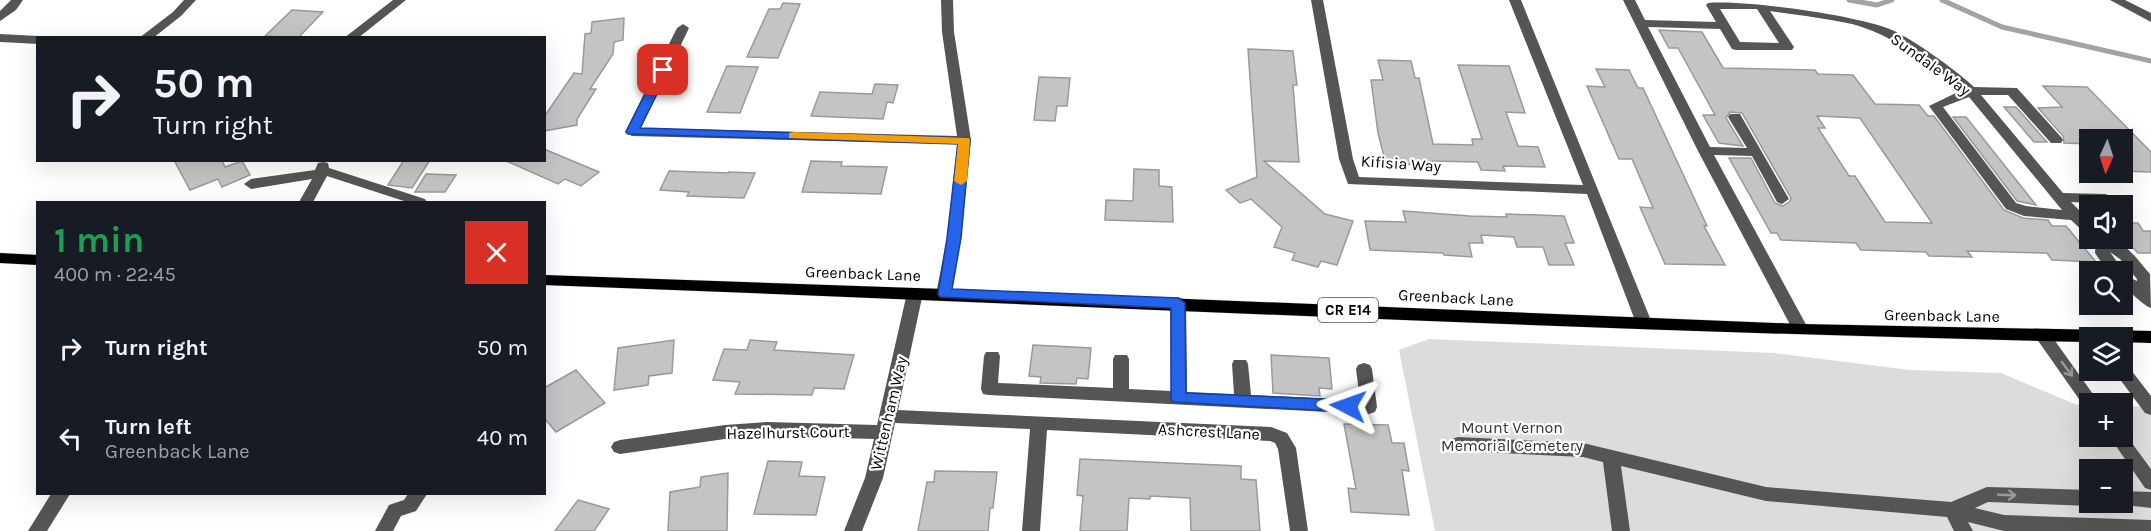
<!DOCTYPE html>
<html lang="en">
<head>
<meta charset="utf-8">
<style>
	body { margin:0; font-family:Karla,sans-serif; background:#242831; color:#f1f3f6; height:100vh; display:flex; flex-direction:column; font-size:22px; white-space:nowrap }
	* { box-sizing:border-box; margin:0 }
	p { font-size:20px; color:#9ea1a6 }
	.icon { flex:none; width:33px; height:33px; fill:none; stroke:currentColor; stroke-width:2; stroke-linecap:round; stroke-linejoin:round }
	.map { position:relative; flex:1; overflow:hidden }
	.panel { position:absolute; left:36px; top:201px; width:510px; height:294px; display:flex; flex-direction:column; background:#171b24; border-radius:0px; box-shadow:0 6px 24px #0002 }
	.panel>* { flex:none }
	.guide { position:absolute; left:36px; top:36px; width:510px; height:126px; border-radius:0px; box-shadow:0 6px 24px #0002; background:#171b24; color:#f1f3f6; overflow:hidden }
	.needle { width:39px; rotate:183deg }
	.controls { position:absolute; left:2079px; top:129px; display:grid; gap:12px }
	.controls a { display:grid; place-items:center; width:54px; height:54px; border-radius:0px; background:#171b24; box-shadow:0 6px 24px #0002; font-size:30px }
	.pin { position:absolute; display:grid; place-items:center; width:51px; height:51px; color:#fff; margin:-26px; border-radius:12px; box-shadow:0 3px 9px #0006 }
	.me { position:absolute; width:66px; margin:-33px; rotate:274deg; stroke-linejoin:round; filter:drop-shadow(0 0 4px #0008) }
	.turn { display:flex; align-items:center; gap:21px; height:126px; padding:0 18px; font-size:27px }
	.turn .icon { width:78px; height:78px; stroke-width:2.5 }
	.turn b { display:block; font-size:42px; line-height:51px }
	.round { display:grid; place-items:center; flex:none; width:63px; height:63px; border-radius:0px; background:#242831 }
	.headline { display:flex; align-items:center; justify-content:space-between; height:102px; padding:0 18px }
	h1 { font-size:36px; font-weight:700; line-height:45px; color:#1e9e55 }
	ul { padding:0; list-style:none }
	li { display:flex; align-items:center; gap:18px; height:90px; padding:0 18px }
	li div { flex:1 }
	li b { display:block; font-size:22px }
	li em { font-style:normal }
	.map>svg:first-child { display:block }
	.green { fill:#dcdcdc; fill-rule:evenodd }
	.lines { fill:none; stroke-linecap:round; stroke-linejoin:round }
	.stream { stroke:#a3a3a3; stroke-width:5 }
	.building { fill:#c4c4c4; stroke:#999; stroke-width:1.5; fill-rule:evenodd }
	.major-casing { stroke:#dbdbdb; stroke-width:1 }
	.minor { fill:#555; fill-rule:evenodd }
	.major { fill:#000; fill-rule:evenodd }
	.oneway { stroke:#999 }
	.route { fill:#2563eb; stroke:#184099; stroke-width:1.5 }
	.slow { fill:#f59e0b }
	.labels { text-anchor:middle; stroke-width:4.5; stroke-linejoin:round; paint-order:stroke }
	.shield { fill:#fff; stroke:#4c4c4c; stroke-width:1.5 }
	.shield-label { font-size:15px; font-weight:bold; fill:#000 }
	.street-label { font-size:16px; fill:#000; stroke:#fff }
	.park-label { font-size:16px; fill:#333; stroke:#fff }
</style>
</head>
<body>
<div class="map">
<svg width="2151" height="531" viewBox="0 0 2151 531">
	<rect width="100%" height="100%" fill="#fff"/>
	<path class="green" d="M1429,339l345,14 136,17 91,3 76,32h12l1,31h32l1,-30 28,1v124h-716l-36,-181zM2090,470h32v32h-32z"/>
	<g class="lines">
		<path class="stream" d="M1849,0l28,5 15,-5
			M1942,0l60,27 149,34"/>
	</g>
	<path class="building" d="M783,3l17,1 -22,54 -31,-1 22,-48h11z
		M292,10l31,2 -25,26 -33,-2z
		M624,18l-1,22 -9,2 -1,12 -23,35h6l-19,30v6l-33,6v-14l30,-44 8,1 3,-40 6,-1 1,-11z
		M1659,30l43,2 21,36 92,2 3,4 35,1 22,29 44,1 9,11h6l70,94 19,8 25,2 4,6h14l30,36 -44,-2 -5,-7 -80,-2 5,6 -43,-1 -3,-4 -65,-2 -5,-7 -75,-3 -4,-7h-6l-42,-75h22l24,45 8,3 7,-5 1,-3 -49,-85 -12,-1 -4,6 17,28 -24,-3 -16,-28h12l-37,-67h-9zM1817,116l43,2 72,105 -47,-1 -30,-46h-6l-31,-48h7z
		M1248,49l45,2 4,34h-4l6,77 -35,-1 61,53 28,7 -16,44 -16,-4 -3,6 -26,-7 3,-7 -21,-6 8,-20 -31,-28 -11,4 -14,-13 31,-13z
		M1378,60l33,1 4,17h4l14,66 40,1 -1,-6h10l-24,-74 51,1 16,47 -19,-1 12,34 20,1 7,20 -42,-1 2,5 -24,-1 -3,-8 -46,-1 1,4 -47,-1 -8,-31 -7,-53h12z
		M727,66l31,1 -18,46 -33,-1z
		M1596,69l33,1 9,18h5l64,138h-3l21,39 -60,-1 -25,-57 13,1 -21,-49h-13l-32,-73 18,1z
		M1039,77l31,1 -3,28h-10l-2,15 -21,-1z
		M875,84l23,1 -5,18 -6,-1 -4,17 -72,-3 9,-24 52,2z
		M2043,86l44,1 64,65v20l-29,-1v-31h-32v4l-26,-1 -1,-7 -25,-28 24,-1z
		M2004,107h12l31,35h-13z
		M1953,117h13l70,88 -19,-4z
		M544,149l55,23 -18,14 -16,-7 -7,5 -54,-24h40z
		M174,160h48l3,7 17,-6 8,14 -28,12 -4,-8 -28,11z
		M404,160h26l-18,28 -24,-3z
		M811,161l31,1 -1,4 46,1 -6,27 -79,-2z
		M1134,169l25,1v16l13,1 1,35 -68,-2 1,-20 27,1z
		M669,171l60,2v-1l26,1 -11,25 -57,-2 2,-4 -29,-2z
		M426,174l30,1 -11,17h-30z
		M1403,211l67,5 37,1 -1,-3 58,2 10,27h-9l9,22h-25l-6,-18h-26l-3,-10 -33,-2 2,8h-14l3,14 -28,-2 -1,-2 -73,-3 -5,-29 41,1z
		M2122,223h16l5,8h8v22h-13l-16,-17z
		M674,340l-2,33 -23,3 -1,9 -34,5 4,-42z
		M750,340l27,2 -3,8 80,5 -10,34 -30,-1 -2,7 -77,-1 5,-12 -27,-2 11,-31 23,1z
		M1033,345l58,3 -3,31 -11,-1 -1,6 -36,-1 1,-6 -12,-1z
		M1271,355l58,3 3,31 -13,-1 1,8 -47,-3z
		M576,370l29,33 -49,29 -12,-14v-30z
		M1344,424l44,1 4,18h12l5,28 -7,-1 7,45 -58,-3 -3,-24 8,1z
		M1080,459l161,7v13l15,1 4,51h-69l-1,-33 -40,-2v3l-21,-1 -2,33h-47l3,-35 -6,-1z
		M768,461l34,1 -3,14 26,1 -9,38 -62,-1z
		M935,471l62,1 -4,36h-3l-2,23h-70l9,-49h7z
		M728,473l-1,58h-59l2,-39 30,-5 1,-10z
		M578,500l31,9 -15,22h-39z"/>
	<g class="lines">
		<g class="major-casing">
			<path id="major" d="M0,253l38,2v10l-38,-2z
				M544,275l400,14 857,35 350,7v12l-29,-1v-4h-32v4c-516,-11 -1030,-38 -1546,-57z"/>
		</g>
		<path class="minor" d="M11,0h12l-7,10 -16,11v-10z
			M184,0h12l-15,16 -28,22h-14l34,-26z
			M393,0h13l-48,38h-14z
			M941,0h12l1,32 17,108 -10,98 -12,60h-10l-3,-4 11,-56 10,-94 -325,-8 -7,-4 52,-104 6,-4 6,4 -48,100 316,8 -15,-104z
			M1311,0h12l30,159 6,18 224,8 -74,-185h12l131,323 -2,4h-12l-2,-4 -49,-129 -239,-10 -9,-25z
			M1623,0h12l10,20 71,2 -10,-17 2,-2c37,-3 148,12 184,27 21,9 65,41 82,57l43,1 44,49 2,3 -2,3h-10l-43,-48h-27l82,98 43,1 7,5 -7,5 -35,-2 19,19v14l-5,-2 -14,-13 -47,-4 -18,-7 -77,-103 33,-16c-26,-25 -74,-57 -110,-66 -26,-6 -55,-9 -82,-13l24,36 -2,3h-56l-4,-1 -12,-20 -72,-2 62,120 37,1 -19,-31 2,-3h10l49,85 -7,5 -5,-2 -25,-46 -38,-1 95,175 -2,4h-12l-97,-183zM1720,9h37l22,34 -39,-1zM1969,97l93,113 -36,-4 -10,-3 -73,-96z
			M2110,0h15l26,13v9z
			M0,34l38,2 4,2h-4v6l-38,-2z
			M323,162l5,1 1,5 96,31 2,3h-20l-80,-26 -14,26h-14l13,-23 -61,10 -7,-5 7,-5 64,-9 3,-7z
			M2092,238c32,0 39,14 58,36l1,34c-7,-2 -20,-16 -29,-22v-12l15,7v-2l-17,-20 -10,-7 14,20h-16l-13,-19 1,-10z
			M915,288l5,1 3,4 -25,117 373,17 16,6 9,15 12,83h-18l-12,-82 -3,-6 -5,-2 -223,-11 -7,101h-18l8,-102 -135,-6 -12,55 -21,53h-18l21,-53 9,-39 -107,-3 -42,3 -105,15 -6,-2 -3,-5 3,-5 6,-2 105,-15 42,-3 110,3 30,-132 3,-4z
			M1178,297l5,2 3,4 1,89 47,2 -2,-30 2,-4h12l2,4 3,31 109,5 -4,-31 2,-4 6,-2 6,2 2,4 5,38 -2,5 -6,2 -380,-19 -6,-1 -2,-5 3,-33 2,-4h12l2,4 -2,27 115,5v-29l2,-4h12l2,4v30l42,2 -1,-88 3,-4z
			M2042,329l6,2 52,73h-10v6l-4,-1 -52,-74 2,-4z
			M2122,364l6,2 23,30v19l-6,-2 -29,-39 -2,-4h8z
			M2123,431l28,38v21l-6,-2 -36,-52h13z
			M1458,437l125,6 183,44 185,15 36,-15 103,3v12h7l-7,4 -102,-4 -13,6 29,7 147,5v11h-147l-36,-9 5,9h-19l-7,-14 -181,-16 -145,-35 9,65h-18l-9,-69 -20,-5 -125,-6 -6,-2 -3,-5 3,-5z
			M2122,491l29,1v16l-35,-4 -1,-2h7z
			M51,494h19l-23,37h-19z
			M408,494h19l-11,17 -15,5 -8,15h-18l14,-26 15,-5z"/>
		<use href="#major" class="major"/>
	</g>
	<defs><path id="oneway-shaft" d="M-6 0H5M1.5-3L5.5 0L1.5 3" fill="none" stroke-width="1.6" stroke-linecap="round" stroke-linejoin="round" transform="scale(1.5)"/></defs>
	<g class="oneway">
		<use href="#oneway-shaft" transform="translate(2067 369) rotate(54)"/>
		<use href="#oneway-shaft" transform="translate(2007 495) rotate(2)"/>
	</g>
	<path class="route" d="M663,66l6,4 -29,58 329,10 1,2 -9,98 -9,51 226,9 7,5 1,90 162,7 5,2 3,4 -3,4 -5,2 -175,-10 -2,-4v-90l-231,-11 -2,-3 9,-56 11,-94 -330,-10 -2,-2 31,-62z"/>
	<path class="slow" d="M794,132l175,6 1,2 -3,41 -6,4 -7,-4 4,-37 -169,-6v-5z"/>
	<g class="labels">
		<rect class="shield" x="1318" y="298" width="60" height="24" rx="4.5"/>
		<g class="shield-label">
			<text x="1348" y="315">CR E14</text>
		</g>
		<g class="street-label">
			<text transform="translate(1931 64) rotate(36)" y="6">Sundale Way</text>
			<text transform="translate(1401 163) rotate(4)" y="6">Kifisia Way</text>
			<text transform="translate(863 273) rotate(2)" y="6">Greenback Lane</text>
			<text transform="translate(1456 297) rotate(3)" y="6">Greenback Lane</text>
			<text transform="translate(1942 315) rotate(1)" y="6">Greenback Lane</text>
			<text transform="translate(888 413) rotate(-77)" y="6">Wittenham Way</text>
			<text transform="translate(1209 431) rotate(3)" y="6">Ashcrest Lane</text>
			<text transform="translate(788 432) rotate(-1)" y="6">Hazelhurst Court</text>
		</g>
		<g class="park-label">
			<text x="1512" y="433">Mount Vernon<tspan x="1512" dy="18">Memorial Cemetery</tspan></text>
		</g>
	</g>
</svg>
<div class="controls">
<a><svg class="needle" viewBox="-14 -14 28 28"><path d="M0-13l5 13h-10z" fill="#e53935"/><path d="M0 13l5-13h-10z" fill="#9ea1a6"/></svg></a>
<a><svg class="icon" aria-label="sound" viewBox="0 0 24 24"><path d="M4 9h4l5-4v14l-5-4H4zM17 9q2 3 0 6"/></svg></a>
<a><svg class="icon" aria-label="search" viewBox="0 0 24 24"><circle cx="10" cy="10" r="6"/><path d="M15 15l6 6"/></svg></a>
<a><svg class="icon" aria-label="layers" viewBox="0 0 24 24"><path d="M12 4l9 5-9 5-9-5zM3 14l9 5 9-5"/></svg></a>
<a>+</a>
<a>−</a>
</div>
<div class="pin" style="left:663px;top:70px;background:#d93025"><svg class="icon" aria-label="arrive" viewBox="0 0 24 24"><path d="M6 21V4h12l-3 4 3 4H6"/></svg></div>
<svg class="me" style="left:1348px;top:406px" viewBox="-20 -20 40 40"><path d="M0-17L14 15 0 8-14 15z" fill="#2563eb" stroke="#fff" stroke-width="4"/></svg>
<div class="guide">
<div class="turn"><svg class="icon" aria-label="right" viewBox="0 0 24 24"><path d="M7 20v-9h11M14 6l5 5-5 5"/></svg><div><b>50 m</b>Turn right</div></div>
</div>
<section class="panel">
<div class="headline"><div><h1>1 min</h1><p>400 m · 22:45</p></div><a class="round" style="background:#d93025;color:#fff"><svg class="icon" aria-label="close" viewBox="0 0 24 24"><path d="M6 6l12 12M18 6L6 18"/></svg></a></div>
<ul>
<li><svg class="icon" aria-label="right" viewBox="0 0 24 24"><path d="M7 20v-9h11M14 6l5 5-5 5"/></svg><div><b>Turn right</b></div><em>50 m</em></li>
<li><svg class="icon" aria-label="left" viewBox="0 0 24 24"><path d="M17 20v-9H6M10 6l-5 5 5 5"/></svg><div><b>Turn left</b><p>Greenback Lane</p></div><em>40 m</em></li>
</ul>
</section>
</div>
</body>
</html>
